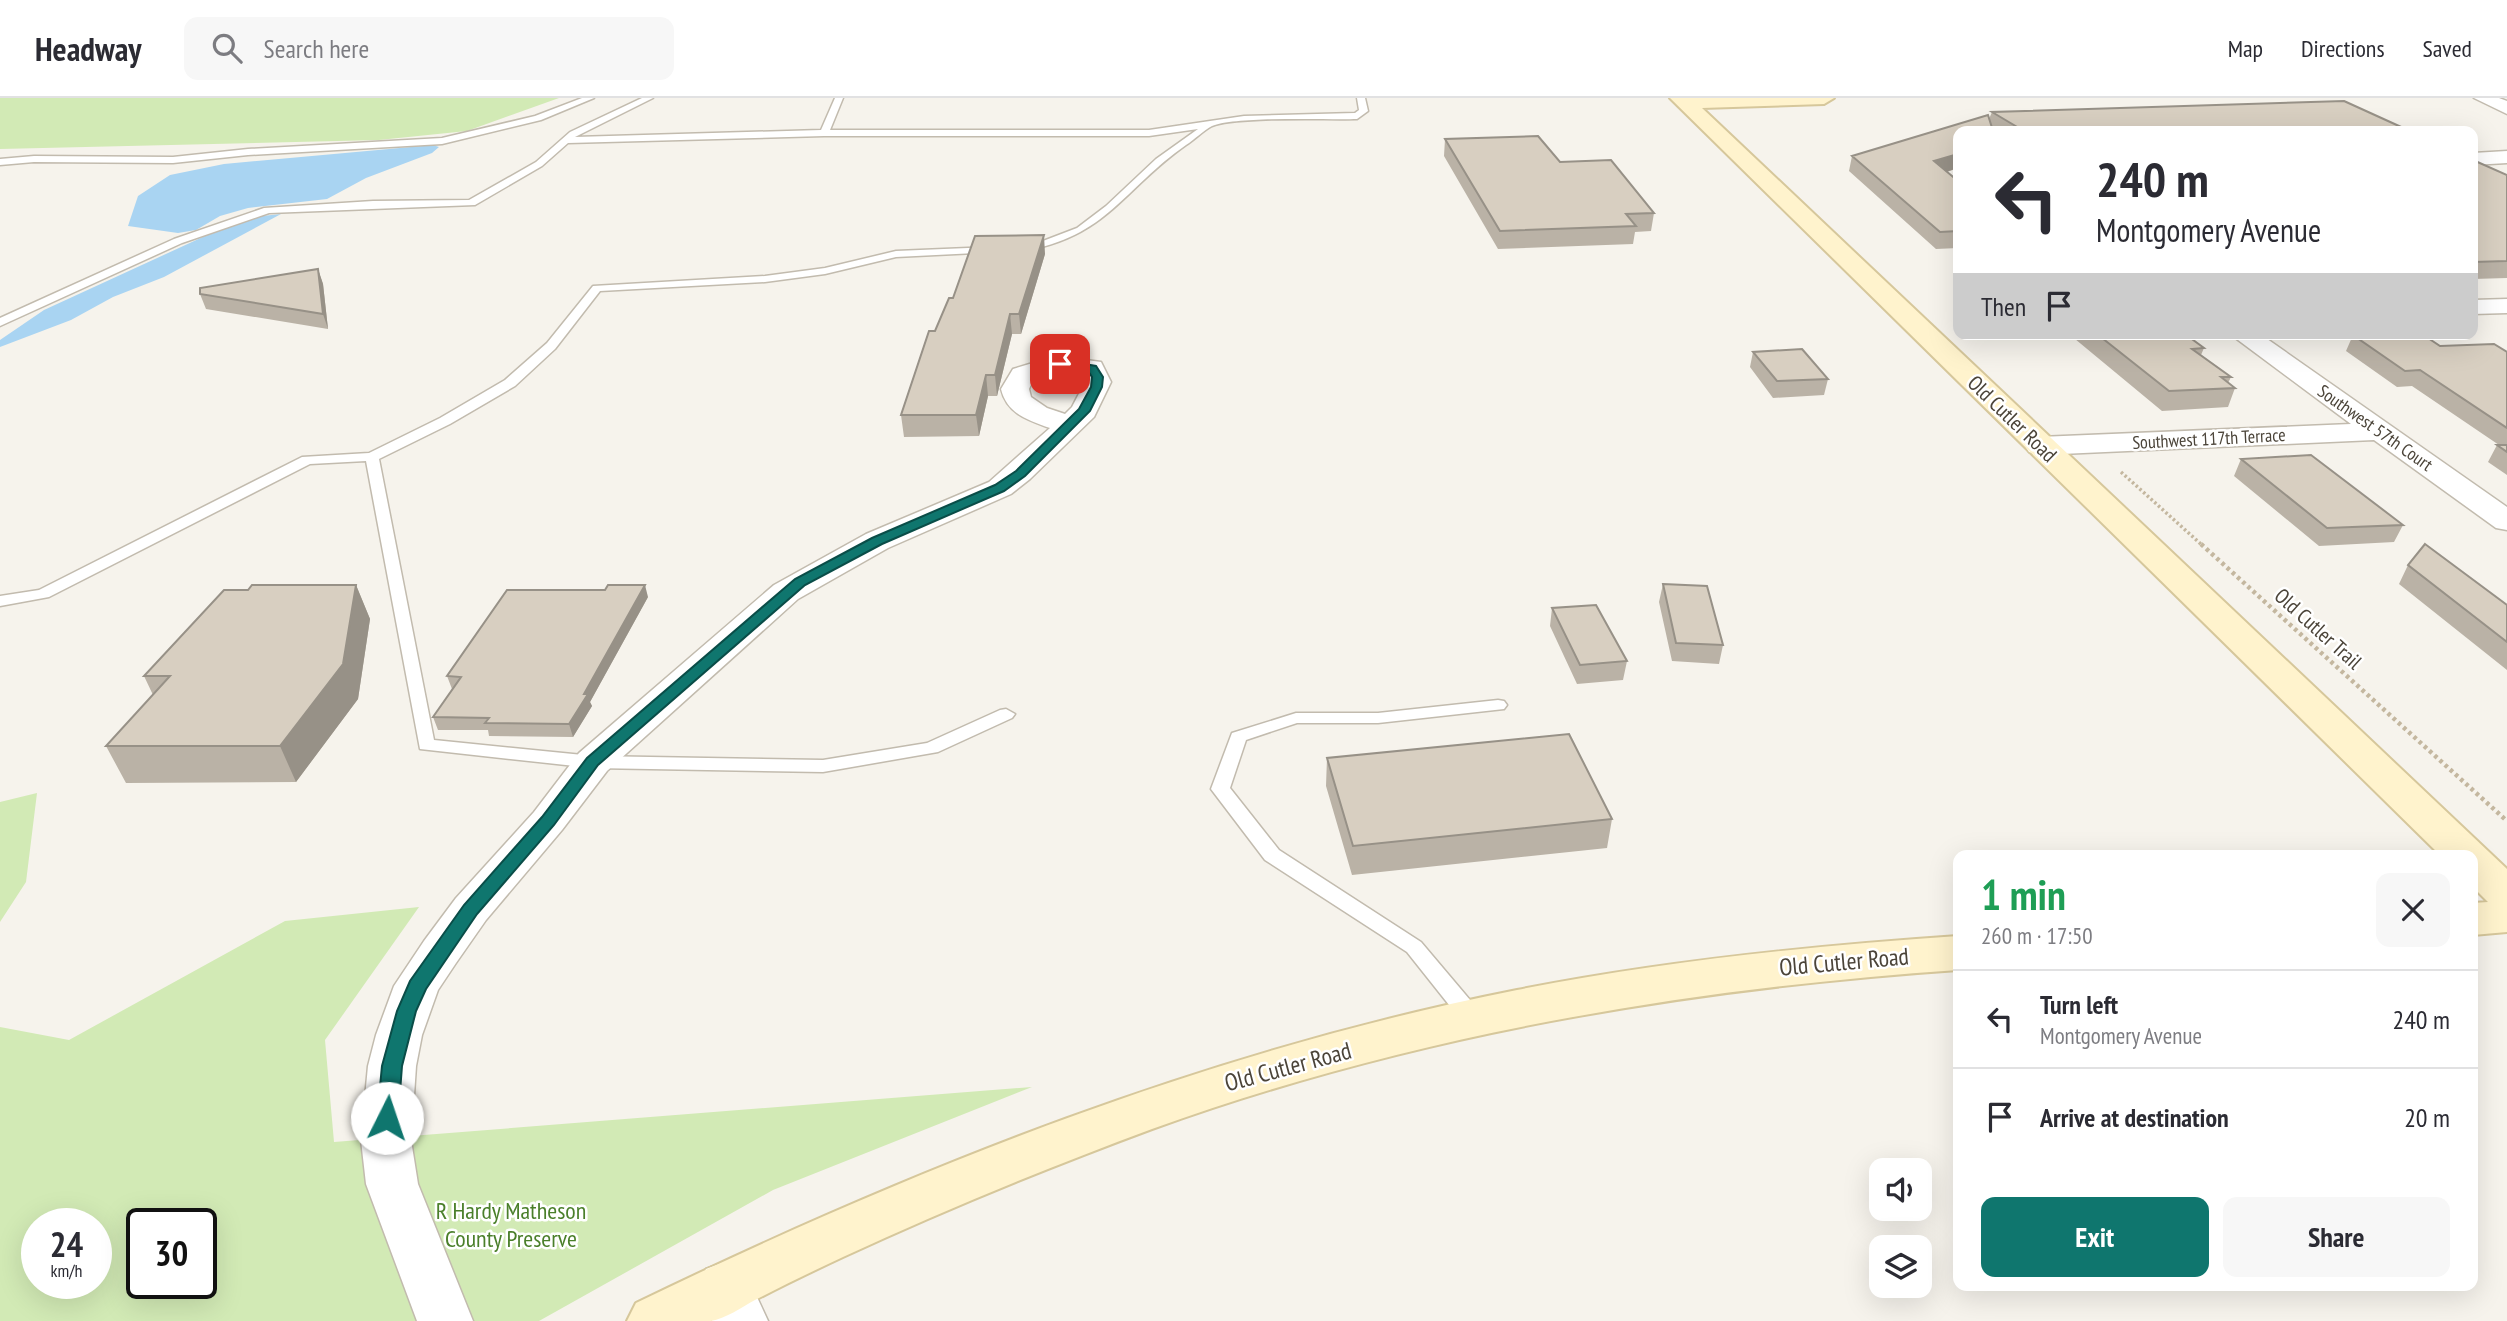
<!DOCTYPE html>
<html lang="en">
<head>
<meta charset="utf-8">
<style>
	body { margin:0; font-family:"PT Sans Narrow",sans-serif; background:#f7f7f7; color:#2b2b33; height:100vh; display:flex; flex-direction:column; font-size:26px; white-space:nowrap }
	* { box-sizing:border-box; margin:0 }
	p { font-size:23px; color:#7c7c81 }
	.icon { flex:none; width:38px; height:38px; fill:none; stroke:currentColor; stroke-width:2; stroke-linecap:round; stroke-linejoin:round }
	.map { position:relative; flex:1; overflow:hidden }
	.panel { position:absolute; left:1953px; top:752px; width:525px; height:441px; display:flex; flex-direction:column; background:#fff; border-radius:14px; box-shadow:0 7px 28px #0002 }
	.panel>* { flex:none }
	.top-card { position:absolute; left:1953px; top:28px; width:525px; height:214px; border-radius:14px; box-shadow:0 7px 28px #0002; background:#fff; color:#2b2b33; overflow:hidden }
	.tools { position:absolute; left:1869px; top:1060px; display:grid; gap:14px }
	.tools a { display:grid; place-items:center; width:63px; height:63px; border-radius:14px; background:#fff; box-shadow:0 7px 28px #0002; font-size:35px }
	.speed { position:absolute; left:21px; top:1110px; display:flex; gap:14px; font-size:35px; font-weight:700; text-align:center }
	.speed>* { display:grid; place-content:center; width:91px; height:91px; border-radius:50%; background:#fff; box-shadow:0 7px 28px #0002; line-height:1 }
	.speed small { font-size:18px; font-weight:400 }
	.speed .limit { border:4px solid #111; border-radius:10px; background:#fff; color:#111 }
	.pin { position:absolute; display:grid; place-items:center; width:60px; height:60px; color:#fff; margin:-30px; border-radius:14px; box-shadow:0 4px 10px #0006 }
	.me { position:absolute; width:77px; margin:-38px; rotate:4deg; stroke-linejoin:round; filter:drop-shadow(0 0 5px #0008) }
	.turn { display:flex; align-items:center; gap:24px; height:147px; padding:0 28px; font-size:32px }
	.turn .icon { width:91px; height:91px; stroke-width:2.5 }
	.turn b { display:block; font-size:49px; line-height:60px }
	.then { display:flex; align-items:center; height:66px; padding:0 28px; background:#0003; gap:14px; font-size:26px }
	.round { display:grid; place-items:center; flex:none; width:74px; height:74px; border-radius:14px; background:#f7f7f7 }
	.summary { display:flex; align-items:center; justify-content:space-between; height:119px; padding:0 28px }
	h1 { font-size:42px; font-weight:800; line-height:52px; color:#1e9e55 }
	.action { display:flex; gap:14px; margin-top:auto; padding:14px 28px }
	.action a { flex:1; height:80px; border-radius:14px; background:#0f766e; color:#fff; font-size:28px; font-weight:800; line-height:80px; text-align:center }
	.action a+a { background:#f7f7f7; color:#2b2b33 }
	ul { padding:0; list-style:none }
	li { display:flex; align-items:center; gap:21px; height:98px; padding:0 28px; border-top:2px solid #e1e1e2 }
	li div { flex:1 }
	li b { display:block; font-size:26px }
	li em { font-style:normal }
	header { display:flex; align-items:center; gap:42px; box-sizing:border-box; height:98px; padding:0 35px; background:#fff; border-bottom:2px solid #e1e1e2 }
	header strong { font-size:33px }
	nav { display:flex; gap:38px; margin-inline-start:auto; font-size:24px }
	.search { width:490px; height:63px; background:#f7f7f7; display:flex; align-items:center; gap:18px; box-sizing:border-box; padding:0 24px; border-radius:14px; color:#7c7c81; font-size:26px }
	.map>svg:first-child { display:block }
	.green { fill:#d2eab5; fill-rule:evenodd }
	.water { fill:#a9d4f2 }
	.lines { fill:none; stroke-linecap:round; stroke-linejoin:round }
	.lane-casing { stroke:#c2bbae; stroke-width:3 }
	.street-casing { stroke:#c2bbae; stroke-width:3 }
	.secondary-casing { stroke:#d6c79b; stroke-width:4 }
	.path-far1 { stroke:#c4b79f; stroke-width:3.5; stroke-dasharray:2.5 2.5; stroke-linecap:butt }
	.path { stroke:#c4b79f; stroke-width:4.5; stroke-dasharray:3.5 3.5; stroke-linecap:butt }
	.lane { fill:#fff; fill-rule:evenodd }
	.street { fill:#fff; fill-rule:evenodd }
	.secondary { fill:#fff3cd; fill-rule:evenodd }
	.wall { fill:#bab2a6 }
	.shaded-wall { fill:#979187 }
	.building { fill:#d8cfc1; stroke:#979187; stroke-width:2 }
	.route { fill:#0f766e; stroke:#0a4d48; stroke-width:2 }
	.labels { text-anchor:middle; stroke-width:5; stroke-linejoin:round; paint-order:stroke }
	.far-street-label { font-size:18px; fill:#4b4439; stroke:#fff }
	.street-label { font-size:21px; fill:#4b4439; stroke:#fff }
	.near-street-label { font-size:24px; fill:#4b4439; stroke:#fff }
	.near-park-label { font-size:24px; fill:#4a7f2a; stroke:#fff }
</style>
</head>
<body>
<header>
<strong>Headway</strong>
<div class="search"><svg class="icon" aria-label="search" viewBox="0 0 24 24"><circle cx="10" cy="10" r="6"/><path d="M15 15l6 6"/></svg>Search here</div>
<nav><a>Map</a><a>Directions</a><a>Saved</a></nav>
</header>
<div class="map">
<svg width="2507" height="1223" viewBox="0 0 2507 1223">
	<rect width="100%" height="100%" fill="#f6f3ec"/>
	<path class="green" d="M0,0h559l-92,33 -88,9 -379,9z
		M37,695l-11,89 -26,40v-120z
		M419,809l-94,133 9,102 698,-55 -259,103 -234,131h-539v-294l69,13 216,-119zM37,1125h59v60h-59zM142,1125h59v60h-59z"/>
	<path class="water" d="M433,47l6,2 -7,6 -66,25 -39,21 -79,9 -28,8 -24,14 -18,3 -50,-7 10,-30 32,-21 54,-11z
		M281,116l-117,63 -51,20 -42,23 -71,27v-7l44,-30 161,-74 57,-20z"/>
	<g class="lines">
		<g class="lane-casing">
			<path id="lane" d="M582,0h12l-53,22 -99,24 -194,11 -75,8 -139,-1 -34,3v-6l34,-3 139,1 75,-8 194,-11 93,-22z
				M642,0h11l-78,39 246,-7 14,-32h8l-13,32h319l95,-14 111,-3 4,-3 -2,-12h8l3,13 -11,8c-31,1 -120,-3 -145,7 -8,4 -18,14 -26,19 -63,44 -79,92 -163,106l-5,-3 1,-2 24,-5 34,-13 29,-22 50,-47 42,-30 -49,7h-325l-256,7 -26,23 -67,39 -206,8 -87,30 -182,83v-8l174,-79 90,-31 109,-7 96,-1 67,-38 34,-30z
				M992,149l4,1v4l-100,5 -71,17 -60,8 -165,9 -45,58 -40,37 -65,38 -71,35 55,281 159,16 230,4 104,-17 73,-33 6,-1 9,5 -3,4 -74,34 -115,20 -230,-4 -173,-19 -54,-288 -56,3 -261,133 -49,9v-10l39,-6 263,-133 67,-4 71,-35 65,-38 42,-37 46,-57 172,-10 60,-8 71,-17z
				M1498,602l6,1 3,4 -3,4 -126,14h-81l-51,17 -16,48 49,62 142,92 60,71 3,6 -3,6 -8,2 -8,-2 -58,-73 -142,-92 -54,-71 21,-56 64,-20h82z"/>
		</g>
		<g class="street-casing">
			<path id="street" d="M2474,0h25l8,3v13z
				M2507,53v12l-34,2v-12z
				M2507,201v14l-34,1v-14z
				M2230,236h30l247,173v23l-11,-2 -122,-88 -335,15 -10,-3 -4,-6 4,-6 10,-3 312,-13z
				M1056,258l45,6 10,20 -17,35 -64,62 -19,15 -123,54 -90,51 -191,172 -45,59 -76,90 -30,43 -18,27 -16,45 -6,31 -5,74 7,44 55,137h-56l-51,-137 -5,-44 7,-74 8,-31 18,-49 30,-45 32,-43 78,-86 45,-59 195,-168 92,-51 123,-52 61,-54c-22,-8 -43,-14 -49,-39l12,-20zM1056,274l25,1 4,9 -13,25 -7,7 -18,-6 -16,-11 -2,-8 4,-9z
				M725,1164l19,7 24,52h-56l-14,-35 8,-17z"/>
		</g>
		<g class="secondary-casing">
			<path id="secondary" d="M1670,0h164l-10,6 -122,4 805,761v63l-34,3v-32l15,-1 -15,-15v-31h-32z
				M1958,838v34c-275,19 -546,65 -806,159 -105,39 -208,81 -309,128 -30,14 -59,28 -88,43 -13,7 -30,19 -44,21 -26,0 -57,0 -84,0l9,-18c281,-136 573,-252 881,-313 146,-29 293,-44 441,-54z"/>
		</g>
		<path class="path-far1" d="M2121,374l82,74"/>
		<path class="path" d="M2201,446l306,277"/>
		<use href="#lane" class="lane"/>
		<use href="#street" class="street"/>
		<use href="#secondary" class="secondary"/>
	</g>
	<path class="wall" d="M1992,14l418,19h-414l-3,-1 -35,1v37l-11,4 11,8v68l-22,1 -87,-78 3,-15 137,-37z
		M1445,41l115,23 94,51 -3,18 -16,1 -2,12 -135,5 -54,-93z
		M2473,62l34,15v103l-34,1z
		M1045,156l-24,80h-9l-15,62h-9l-9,40 -75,1 -3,-22 34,-84 18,-33z
		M318,171l5,15 5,45 -122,-20 -6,-15z
		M2069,236h116l19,14 -3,7 30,22 -3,6 7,5 -7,19 -66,4z
		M2353,237l87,11 67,6v123l-19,-13 9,-17h2l-87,-59 -15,1 -51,-36z
		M1753,254l75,27 -4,16 -51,3 -23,-31z
		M2241,361l162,66 -9,17 -75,4 -85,-70z
		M2408,467l99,40v65l-108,-86z
		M1663,486l60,61 -4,19 -47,-3 -13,-59z
		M356,487l14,34 -12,80 -62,83 -170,1 -20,-37 47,-51 -9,-19z
		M648,499l-58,105 2,4 -19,31 -84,-1 -1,-6h-50l-5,-13 20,-28h-1l-5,-13z
		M1552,510l75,53 -4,19 -46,4 -27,-58z
		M1327,660l285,61 -5,29 -255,27 -26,-89z"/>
	<path class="shaded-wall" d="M1958,56v14l-28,9 4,-16z
		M1044,137l1,19 -24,80 -2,-20z
		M318,171l5,15 5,45 -5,-15z
		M1010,216l2,20 -15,62 -2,-21z
		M986,277l2,21 -9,40 -3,-21z
		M356,487l14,34 -12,80 -62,83 -16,-36z
		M645,487l3,12 -58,105 2,4 -19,31 -4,-13 15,-30z"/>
	<path class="building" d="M2344,3l66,30h-386l-32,-19z
		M1988,17l5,16h-35v23l-24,7 24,20v50l-18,1 -88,-76z
		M1538,38l22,26 51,-2 43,53 -28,1 10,12 -136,5 -55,-92z
		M2473,62l34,15v86l-34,1z
		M1044,137l-25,79h-9l-15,61h-9l-10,40h-75l28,-84h6l14,-33h4l22,-62z
		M318,171l5,45 -123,-20v-6z
		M2097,236h88l19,14 -12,1 39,28h-10l14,11 -66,3z
		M2372,236h50l18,12 54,-2 13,8v76l-87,-58 -15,1 -52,-36z
		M1802,251l26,30 -51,2 -24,-29z
		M2497,347h10v7z
		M2311,357l92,70 -76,3 -86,-69z
		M2425,446l82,61v37l-99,-77z
		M1663,486l44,2 16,59 -47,-2z
		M252,487h104l-13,79 -63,82h-174l64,-70h-26l80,-86h24z
		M608,487h37l-61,109h4l-19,30 -84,-1 4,-5 -56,-1 28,-40 -14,-1 60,-86h98z
		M1596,507l31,56 -47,4 -28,-57z
		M1569,636l43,85 -259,27 -26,-88z"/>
	<path class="route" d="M1060,262l36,6 7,11 -1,10 -12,24 -65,65 -21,15 -122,53 -77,41 -207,180 -44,60 -77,89 -51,75 -10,22 -14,55 -4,52 -3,6 -8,2 -7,-2 -3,-6 5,-52 15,-55 13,-30 54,-76 78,-88 45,-59 208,-179 77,-41 123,-53 21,-14 63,-62 12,-22 1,-10 -4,-6 -32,-5 -1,-2z"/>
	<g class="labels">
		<g class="far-street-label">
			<text transform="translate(2375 330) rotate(35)" y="6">Southwest 57th Court</text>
			<text transform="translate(2209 341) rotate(-3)" y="6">Southwest 117th Terrace</text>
		</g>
		<g class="street-label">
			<text transform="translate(2012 321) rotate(44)" y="7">Old Cutler Road</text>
			<text transform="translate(2318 531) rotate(42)" y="7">Old Cutler Trail</text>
		</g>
		<g class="near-street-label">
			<text transform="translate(1844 864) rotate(-5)" y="8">Old Cutler Road</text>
			<text transform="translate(1288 969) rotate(-15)" y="8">Old Cutler Road</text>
		</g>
		<g class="near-park-label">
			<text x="511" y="1121">R Hardy Matheson<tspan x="511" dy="28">County Preserve</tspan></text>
		</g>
	</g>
</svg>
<div class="tools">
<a><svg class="icon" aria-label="sound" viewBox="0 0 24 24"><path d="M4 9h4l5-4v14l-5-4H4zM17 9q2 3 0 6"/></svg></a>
<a><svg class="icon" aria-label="layers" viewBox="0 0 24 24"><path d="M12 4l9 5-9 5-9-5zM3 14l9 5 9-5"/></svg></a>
</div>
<div class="speed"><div>24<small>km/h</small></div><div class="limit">30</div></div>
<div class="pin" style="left:1060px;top:266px;background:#d93025"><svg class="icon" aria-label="arrive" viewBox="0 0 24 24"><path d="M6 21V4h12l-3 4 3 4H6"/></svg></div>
<svg class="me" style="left:387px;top:1020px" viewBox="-20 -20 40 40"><circle r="19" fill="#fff"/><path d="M0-13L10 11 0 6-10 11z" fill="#0f766e"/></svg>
<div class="top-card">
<div class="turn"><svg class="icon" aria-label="left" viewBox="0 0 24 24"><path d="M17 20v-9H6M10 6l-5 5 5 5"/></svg><div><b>240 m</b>Montgomery Avenue</div></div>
<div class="then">Then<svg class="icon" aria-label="arrive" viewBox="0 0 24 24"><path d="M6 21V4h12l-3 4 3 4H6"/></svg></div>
</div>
<section class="panel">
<div class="summary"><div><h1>1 min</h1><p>260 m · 17:50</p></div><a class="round"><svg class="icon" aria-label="close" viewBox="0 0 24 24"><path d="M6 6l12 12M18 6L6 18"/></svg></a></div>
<ul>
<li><svg class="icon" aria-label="left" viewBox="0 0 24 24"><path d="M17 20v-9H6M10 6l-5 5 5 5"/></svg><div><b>Turn left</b><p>Montgomery Avenue</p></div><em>240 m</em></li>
<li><svg class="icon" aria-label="arrive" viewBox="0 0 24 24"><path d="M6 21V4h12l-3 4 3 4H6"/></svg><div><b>Arrive at destination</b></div><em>20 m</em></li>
</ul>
<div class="action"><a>Exit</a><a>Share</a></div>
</section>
</div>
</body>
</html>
